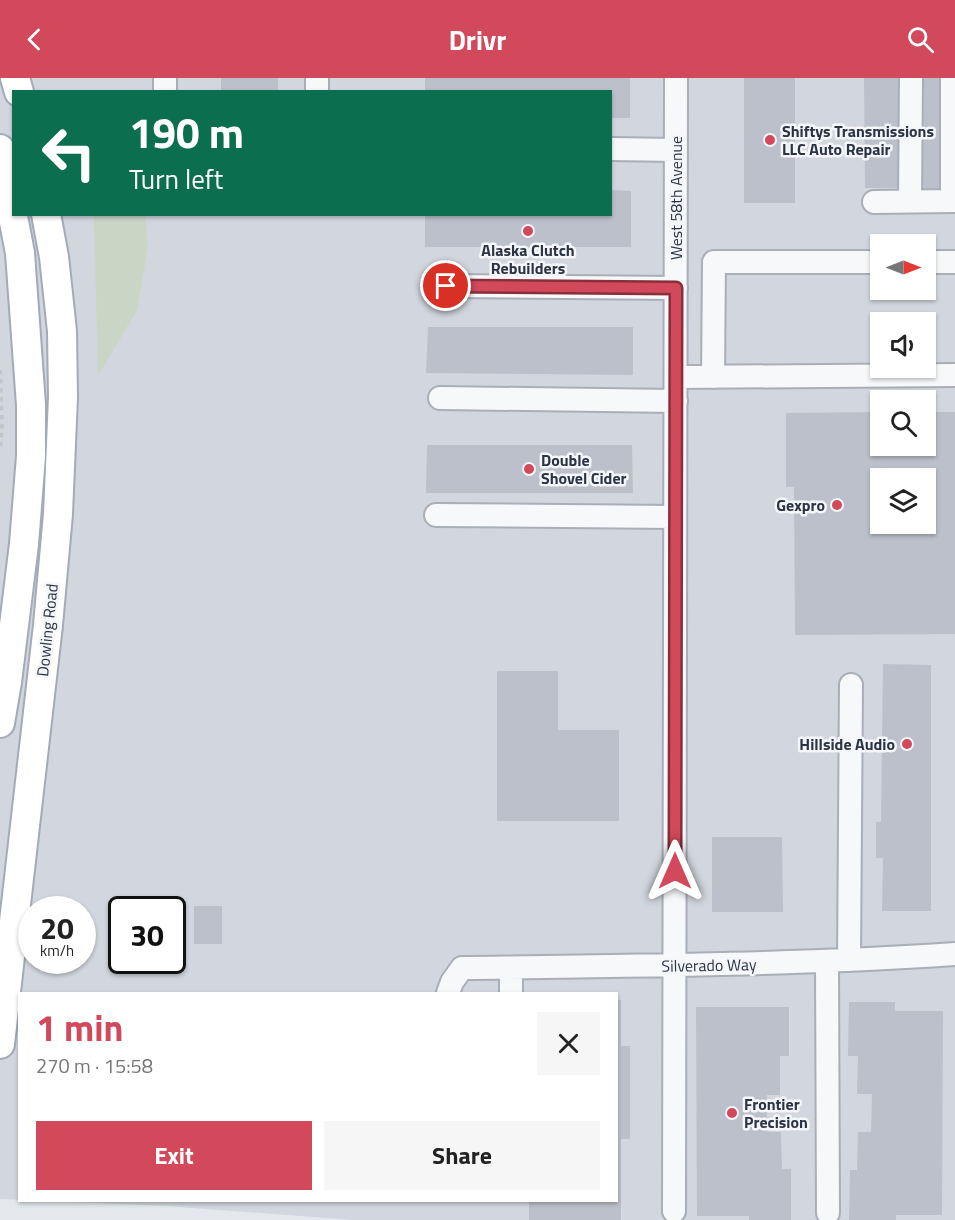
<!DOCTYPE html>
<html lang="en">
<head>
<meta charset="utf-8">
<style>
	body { margin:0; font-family:"Titillium Web",sans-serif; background:#f6f6f6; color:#222; height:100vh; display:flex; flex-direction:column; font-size:22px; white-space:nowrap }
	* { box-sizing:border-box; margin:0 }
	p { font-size:20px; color:#767676 }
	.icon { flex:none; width:33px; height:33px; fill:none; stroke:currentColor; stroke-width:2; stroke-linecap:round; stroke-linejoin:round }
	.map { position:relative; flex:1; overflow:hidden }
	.sheet { position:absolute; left:18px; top:914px; width:600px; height:210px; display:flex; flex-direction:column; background:#fff; border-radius:0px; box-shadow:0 2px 4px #0004 }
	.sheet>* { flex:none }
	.hud { position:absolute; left:12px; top:12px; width:600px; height:126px; border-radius:0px; box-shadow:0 2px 4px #0004; background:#0b6e4f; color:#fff; overflow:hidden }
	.needle { width:39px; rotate:90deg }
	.buttons { position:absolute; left:870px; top:156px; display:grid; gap:12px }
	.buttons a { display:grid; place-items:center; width:66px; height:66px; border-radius:0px; background:#fff; box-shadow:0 2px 4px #0004; font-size:30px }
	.speed { position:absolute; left:18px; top:818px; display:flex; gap:12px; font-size:30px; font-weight:700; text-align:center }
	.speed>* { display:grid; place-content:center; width:78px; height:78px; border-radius:50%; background:#fff; box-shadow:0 2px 4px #0004; line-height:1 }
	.speed small { font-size:15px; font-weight:400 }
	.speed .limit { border:3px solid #111; border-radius:9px; background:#fff; color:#111 }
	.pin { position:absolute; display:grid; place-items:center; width:51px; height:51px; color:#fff; margin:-26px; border:3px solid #fff; border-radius:50%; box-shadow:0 2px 6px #0007 }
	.me { position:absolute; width:66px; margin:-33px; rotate:0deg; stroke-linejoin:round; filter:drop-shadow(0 0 4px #0008) }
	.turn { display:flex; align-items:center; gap:21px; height:126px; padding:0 18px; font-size:27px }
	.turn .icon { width:78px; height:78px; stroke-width:2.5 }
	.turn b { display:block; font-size:42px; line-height:51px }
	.round { display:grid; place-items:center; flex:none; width:63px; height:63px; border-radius:0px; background:#f6f6f6 }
	.summary { display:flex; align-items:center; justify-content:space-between; height:102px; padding:0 18px }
	h1 { font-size:36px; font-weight:700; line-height:45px; color:#d1495b }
	.cta { display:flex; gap:12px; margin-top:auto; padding:12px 18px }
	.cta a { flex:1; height:69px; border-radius:0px; background:#d1495b; color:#fff; font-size:24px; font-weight:700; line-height:69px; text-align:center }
	.cta a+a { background:#f6f6f6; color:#222 }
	header { display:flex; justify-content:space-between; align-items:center; height:78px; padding:0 18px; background:#d1495b; color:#fff; font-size:27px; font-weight:700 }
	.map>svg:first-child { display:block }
	.built { fill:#d2d6de; fill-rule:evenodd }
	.green { fill:#c9d6c5 }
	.building { fill:#bbc0ca; fill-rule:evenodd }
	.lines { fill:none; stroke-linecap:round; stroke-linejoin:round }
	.minor-casing { stroke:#a9aeb7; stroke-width:26 }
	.major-casing { stroke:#a3abb8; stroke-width:32 }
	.path { stroke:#c2c5cb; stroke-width:4; stroke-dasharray:4.5 4.5; stroke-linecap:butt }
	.minor { stroke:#f7f8fa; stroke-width:22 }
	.major { stroke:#fff; stroke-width:28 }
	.route-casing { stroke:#882f3b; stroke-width:15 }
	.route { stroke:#d1495b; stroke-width:10 }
	.poi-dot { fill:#d1495b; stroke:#f4f6f9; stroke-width:2 }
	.labels { text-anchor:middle; stroke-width:5; stroke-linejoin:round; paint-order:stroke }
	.poi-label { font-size:16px; font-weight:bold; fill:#2b3445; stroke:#f4f6f9; text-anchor:start }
	.street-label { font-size:16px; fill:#2b3445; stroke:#f4f6f9 }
</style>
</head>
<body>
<header><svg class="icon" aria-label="back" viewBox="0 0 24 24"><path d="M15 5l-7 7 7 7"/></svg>Drivr<svg class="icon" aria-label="search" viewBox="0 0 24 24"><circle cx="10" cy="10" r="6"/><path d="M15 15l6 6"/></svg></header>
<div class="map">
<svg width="955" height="1142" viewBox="0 0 955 1142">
	<rect width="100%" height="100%" fill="#e4e7ec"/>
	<path class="built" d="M0,0h955v1142h-602l-186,-14 -167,-7zM14,14h596v122h-596zM880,166h46v46h-46zM880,244h46v46h-46zM880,322h46v46h-46zM880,400h46v46h-46zM32,831h50v51h-50zM122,831h50v51h-50zM20,915h596v207h-596z"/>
	<path class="green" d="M94,137h51l3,31 -11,64 -39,66z"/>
	<path class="building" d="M221,0h57v14h-57z
		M425,0h205v40h-20v-26h-185z
		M744,0h51v125h-51z
		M864,0h42v110h-41z
		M923,0h22v113h-22z
		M610,112l21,1v56h-206v-33h185z
		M428,249h205v48l-207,-2z
		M880,334v34h46v-34h29v222l-160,1 -1,-148h-8v-74zM880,400h46v46h-46z
		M427,367h205l1,48h-207z
		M883,586l48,1v246h-49l1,-53h-7v-36h5z
		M497,593h61v59h61v91h-122z
		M712,759h70l1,75h-71z
		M194,828h28v38h-28z
		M616,922h5v46h9v93h-9v81h-92v-20h87z
		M849,924h46v9h48l-1,204h-46v5h-47l1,-50h7l1,-38h13l1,-38h-15l1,-38h-10z
		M696,929h93v49h-9v39h-13v37h14l1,37h9v51h-42v-4h-52z"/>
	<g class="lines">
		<g class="minor-casing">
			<path id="minor" d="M165,14v-14
				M317,14v-14
				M610,71l66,1
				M910,123l1,-123
				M952,123v-123
				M874,124l81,-1
				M926,184h29
				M446,208l230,2
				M676,299l279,-2
				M713,299l1,-115h166
				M440,320l236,3
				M436,437l239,2
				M849,882l2,-275
				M827,883l1,252
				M448,915l4,-11 10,-14c164,-2 329,-3 493,-14
				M511,915v-25
				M674,1133l2,-1133"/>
		</g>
		<g class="major-casing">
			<path id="major" d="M15,0l4,14
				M0,71l20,104 11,152v51l-7,88 -17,138 -7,41
				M0,966l48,-419 10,-111 5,-117 -1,-66 -8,-74 -8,-43"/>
		</g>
		<path class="path" d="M0,292l2,56 -2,25"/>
		<use href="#minor" class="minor"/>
		<use href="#major" class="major"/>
	</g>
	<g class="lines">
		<g class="route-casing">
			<path id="route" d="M446,208l230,2 -1,583"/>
		</g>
		<use href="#route" class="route"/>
	</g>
	<g class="poi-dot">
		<circle cx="770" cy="62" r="6"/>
		<circle cx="528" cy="153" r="6"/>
		<circle cx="529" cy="391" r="6"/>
		<circle cx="837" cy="427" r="6"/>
		<circle cx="907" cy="666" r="6"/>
		<circle cx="732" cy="1035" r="6"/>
	</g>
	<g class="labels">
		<g class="poi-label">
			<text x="782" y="59">Shiftys Transmissions<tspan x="782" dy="18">LLC Auto Repair</tspan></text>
			<text x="528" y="178" text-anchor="middle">Alaska Clutch<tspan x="528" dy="18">Rebuilders</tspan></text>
			<text x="541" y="388">Double<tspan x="541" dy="18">Shovel Cider</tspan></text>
			<text x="825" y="433" text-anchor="end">Gexpro</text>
			<text x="895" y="672" text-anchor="end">Hillside Audio</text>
			<text x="744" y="1032">Frontier<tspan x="744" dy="18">Precision</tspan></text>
		</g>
		<g class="street-label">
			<text transform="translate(676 120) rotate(-90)" y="6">West 58th Avenue</text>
			<text transform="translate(47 552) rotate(-84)" y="6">Dowling Road</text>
			<text transform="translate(709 887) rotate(-1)" y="6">Silverado Way</text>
		</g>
	</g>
</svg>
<div class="buttons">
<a><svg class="needle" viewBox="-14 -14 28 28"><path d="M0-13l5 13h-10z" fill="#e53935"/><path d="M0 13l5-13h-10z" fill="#767676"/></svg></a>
<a><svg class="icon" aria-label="sound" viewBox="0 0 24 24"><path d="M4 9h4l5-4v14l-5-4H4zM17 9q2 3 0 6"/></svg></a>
<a><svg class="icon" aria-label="search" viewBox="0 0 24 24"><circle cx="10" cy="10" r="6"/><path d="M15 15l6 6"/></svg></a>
<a><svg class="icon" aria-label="layers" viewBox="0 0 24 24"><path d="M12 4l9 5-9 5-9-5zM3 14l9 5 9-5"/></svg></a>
</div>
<div class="speed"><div>20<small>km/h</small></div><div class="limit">30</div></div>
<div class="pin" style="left:446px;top:208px;background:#d93025"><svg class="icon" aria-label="arrive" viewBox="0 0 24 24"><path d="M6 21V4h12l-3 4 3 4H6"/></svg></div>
<svg class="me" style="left:675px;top:793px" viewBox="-20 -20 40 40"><path d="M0-17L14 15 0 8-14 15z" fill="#d1495b" stroke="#fff" stroke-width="4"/></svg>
<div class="hud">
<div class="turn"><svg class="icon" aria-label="left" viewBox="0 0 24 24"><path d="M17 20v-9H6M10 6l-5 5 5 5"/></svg><div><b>190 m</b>Turn left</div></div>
</div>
<section class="sheet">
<div class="summary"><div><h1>1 min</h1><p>270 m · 15:58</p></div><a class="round"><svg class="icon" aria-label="close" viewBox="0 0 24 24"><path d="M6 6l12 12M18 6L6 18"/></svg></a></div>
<div class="cta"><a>Exit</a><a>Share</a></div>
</section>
</div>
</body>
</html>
